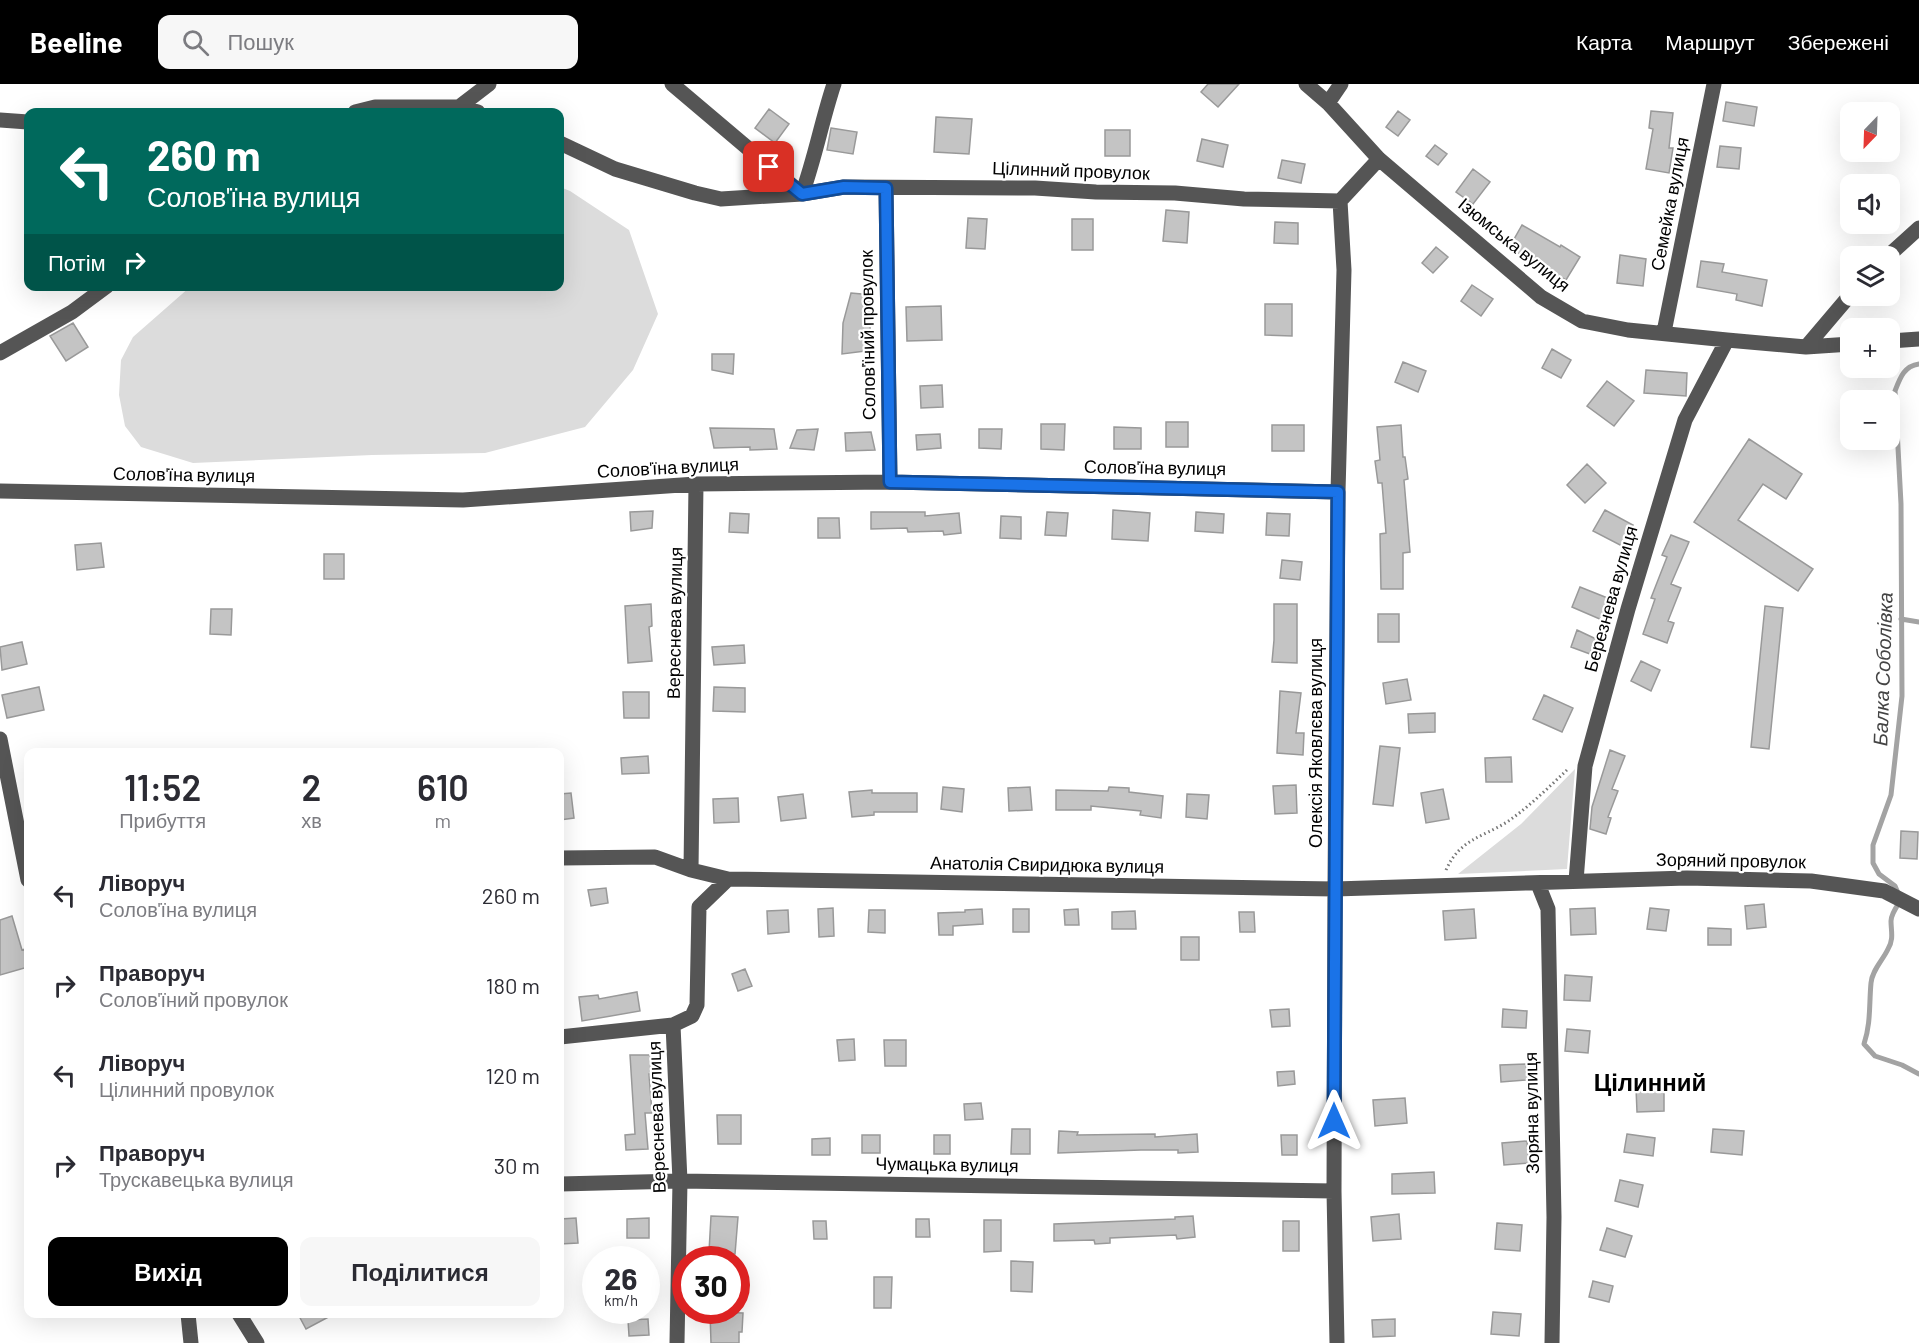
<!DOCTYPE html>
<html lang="uk">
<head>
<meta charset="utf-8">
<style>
	body { margin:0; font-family:Barlow,sans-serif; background:#f7f7f7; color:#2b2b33; height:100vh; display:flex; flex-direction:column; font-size:22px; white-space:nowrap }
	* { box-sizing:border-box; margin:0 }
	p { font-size:20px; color:#7c7c81 }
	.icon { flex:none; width:33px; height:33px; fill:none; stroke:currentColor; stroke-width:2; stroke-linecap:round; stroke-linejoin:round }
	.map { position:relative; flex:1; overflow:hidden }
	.side { position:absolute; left:24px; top:664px; width:540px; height:570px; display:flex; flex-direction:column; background:#fff; border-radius:12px; box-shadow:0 6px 24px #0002 }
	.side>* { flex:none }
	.banner { position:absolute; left:24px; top:24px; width:540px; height:183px; border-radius:12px; box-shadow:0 6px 24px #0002; background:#00695c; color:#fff; overflow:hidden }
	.needle { width:39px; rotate:203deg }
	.fabs { position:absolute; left:1840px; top:18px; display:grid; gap:12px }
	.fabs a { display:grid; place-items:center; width:60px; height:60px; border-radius:12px; background:#fff; box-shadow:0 6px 24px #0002; font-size:30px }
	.speed { position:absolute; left:582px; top:1162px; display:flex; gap:12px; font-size:30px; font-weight:700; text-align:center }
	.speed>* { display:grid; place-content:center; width:78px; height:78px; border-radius:50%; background:#fff; box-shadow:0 6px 24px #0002; line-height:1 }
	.speed small { font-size:15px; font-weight:400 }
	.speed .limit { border:9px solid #d22; background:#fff; color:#111 }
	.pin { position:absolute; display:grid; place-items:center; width:51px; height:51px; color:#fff; margin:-26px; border-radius:12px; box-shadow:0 3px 9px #0006 }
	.me { position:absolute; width:66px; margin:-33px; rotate:0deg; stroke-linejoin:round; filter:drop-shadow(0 0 4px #0008) }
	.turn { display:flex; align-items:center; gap:21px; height:126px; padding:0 24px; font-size:27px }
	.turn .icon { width:78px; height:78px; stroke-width:2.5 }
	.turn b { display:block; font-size:42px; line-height:51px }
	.then { display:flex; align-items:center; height:57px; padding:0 24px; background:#0003; gap:12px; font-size:22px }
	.eta { display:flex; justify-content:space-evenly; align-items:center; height:102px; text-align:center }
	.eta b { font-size:36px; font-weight:600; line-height:42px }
	.primary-button { display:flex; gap:12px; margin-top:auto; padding:12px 24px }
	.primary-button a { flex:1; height:69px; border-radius:12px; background:#000; color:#fff; font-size:24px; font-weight:600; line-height:69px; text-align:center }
	.primary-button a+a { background:#f7f7f7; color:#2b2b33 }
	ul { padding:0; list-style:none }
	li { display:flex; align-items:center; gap:18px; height:90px; padding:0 24px }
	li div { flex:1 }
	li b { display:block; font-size:22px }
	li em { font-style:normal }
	header { display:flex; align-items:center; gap:36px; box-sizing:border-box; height:84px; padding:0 30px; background:#000; color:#fff }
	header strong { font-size:28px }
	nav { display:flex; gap:33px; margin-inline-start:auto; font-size:21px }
	.search { width:420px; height:54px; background:#f7f7f7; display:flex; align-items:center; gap:15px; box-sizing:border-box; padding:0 21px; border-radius:12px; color:#7c7c81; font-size:22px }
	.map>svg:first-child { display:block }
	.green { fill:#dcdcdc }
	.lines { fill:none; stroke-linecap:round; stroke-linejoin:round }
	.stream { stroke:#a3a3a3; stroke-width:5 }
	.building { fill:#c4c4c4; stroke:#999; stroke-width:1.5 }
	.path { stroke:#777; stroke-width:3; stroke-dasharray:1.5 3; stroke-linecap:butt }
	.minor { stroke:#555; stroke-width:15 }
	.route-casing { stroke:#114b97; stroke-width:15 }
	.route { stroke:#1a73e8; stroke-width:10 }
	.labels { text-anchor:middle; stroke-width:4.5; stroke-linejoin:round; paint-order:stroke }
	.street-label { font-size:18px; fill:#000; stroke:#fff }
	.water-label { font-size:20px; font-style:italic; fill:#444; stroke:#fff }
	.district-label { font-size:24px; font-weight:bold; fill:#000; stroke:#fff }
</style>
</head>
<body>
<header>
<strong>Beeline</strong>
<div class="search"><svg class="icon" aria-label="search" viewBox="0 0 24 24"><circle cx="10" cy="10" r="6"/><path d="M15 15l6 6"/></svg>Пошук</div>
<nav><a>Карта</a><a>Маршрут</a><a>Збережені</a></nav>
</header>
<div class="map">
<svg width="1919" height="1259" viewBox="0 0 1919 1259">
	<rect width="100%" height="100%" fill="#fff"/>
	<path class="green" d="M560,103l10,4 59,39 29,84 -25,56 -48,57 -100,26 -113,2 -179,8 -52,-16 -16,-21 -6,-31 2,-35 12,-23 57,-50 370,-1z
		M1575,685l-8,100 -109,5 63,-50z"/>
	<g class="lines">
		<path class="stream" d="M1919,280c-15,2 -19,14 -24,27l6,113 1,192 -11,99 -18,50v18l6,11 16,12 6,14c-4,6 -10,14 -10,21 0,10 3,18 -3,28 -5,11 -16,21 -17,34 -2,21 0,40 -7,61l11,12 27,9 17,9
			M1901,535l18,3"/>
	</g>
	<path class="building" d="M1208,0h31l-21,23 -17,-15z
		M1726,18l31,5 -3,19 -31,-5z
		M769,25l20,15 -14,19 -20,-15z
		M1398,27l12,9 -12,16 -12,-9z
		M1651,27l22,2 -4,35h4l-4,25 -23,-4 7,-40 -4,-1z
		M936,33l36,2 -3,35 -35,-2z
		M831,44l26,4 -4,22 -26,-4z
		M1105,46h25v26h-25z
		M1202,55l26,6 -5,22 -26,-6z
		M1435,61l12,9 -9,11 -12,-9z
		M1720,62l21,2 -2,21 -22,-2z
		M1282,76l23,4 -4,19 -23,-5z
		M1473,85l17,13 -17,22 -17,-12z
		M1166,126l23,2 -2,31 -24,-2z
		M968,134l19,1 -2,30 -19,-1z
		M1072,135h21v31h-21z
		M1275,138l23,1v21l-24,-1z
		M1522,141l38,22 1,-2 19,12 -14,23 -57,-32z
		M1436,163l12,10 -15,16 -11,-10z
		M1620,171l26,4 -3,27 -26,-3z
		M1701,177l23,3 -2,8 45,8 -5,26 -26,-6 1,-6 -40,-7z
		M1472,201l21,14 -12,17 -20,-15z
		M851,209l21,2 1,16 -5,1 5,38 -31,4 1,-31z
		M1265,220h27v32l-27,-1z
		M941,222l1,34 -35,1 -1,-34z
		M73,239l15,24 -22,14 -16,-25z
		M1552,265l19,11 -10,18 -19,-10z
		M712,270h22l-1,20 -21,-4z
		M1403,278l23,9 -8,21 -23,-10z
		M1646,286l41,3 -1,23 -42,-3z
		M1607,297l27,20 -20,25 -27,-20z
		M942,301l1,22 -22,1 -1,-22z
		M1166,338h22v25h-22z
		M1041,340h24l-1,26 -23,-1z
		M1272,341h32v26h-32z
		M1401,341l2,32h2l3,22 -4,1 6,72 -7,1v36h-22l-1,-55 6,-1 -4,-50h-4l-3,-22 5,-1 -3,-33z
		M1114,343l27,1v21h-27z
		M710,344l64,1 3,20 -27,1v-3l-36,1z
		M818,345l-4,21 -24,-2 7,-18z
		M979,345h23l-1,20 -22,-1z
		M871,348l4,18 -29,1 -1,-18z
		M940,350l1,14 -24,2 -1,-15z
		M1749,355l53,35 -16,25 -23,-15 -25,36 75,49 -15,22 -104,-69z
		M1587,380l19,19 -21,20 -18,-18z
		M1113,426l37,3 -2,28 -36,-2z
		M1605,426l28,15 -11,21 -29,-15z
		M653,427l-1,17 -21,3 -1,-19z
		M871,428h54v4l34,-3 2,20 -17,2 -1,-4 -35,1 -1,-4 -36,1z
		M1047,428l21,1 -2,23 -21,-1z
		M1196,428l28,2 -1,19 -28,-2z
		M730,429l19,1 -1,19 -19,-1z
		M1267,429l23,1 -1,22 -23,-1z
		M1001,432l20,1v22l-21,-1z
		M818,434h21l1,20h-22z
		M1671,451l18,7 -18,42 10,4 -13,33 6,2 -7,20 -24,-9 12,-35 -4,-1 16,-41 -5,-2z
		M101,459l3,24 -27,3 -2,-25z
		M324,470h20v25h-20z
		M1282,476l20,2 -2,18 -20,-2z
		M1580,503l30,12 -8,21 -30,-13z
		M651,520l1,22 -3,1 3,34 -24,2 -3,-57z
		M1274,520h23v59l-25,-1 2,-22z
		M1765,522l18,2 -14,141 -18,-2z
		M211,525h21l-1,26 -21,-1z
		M1378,530h21v28h-21z
		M1577,546l19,9 -6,15 -19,-7z
		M22,558l5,22 -25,6 -2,-23z
		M744,561l1,18 -31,2 -2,-18z
		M1641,577l19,9 -9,21 -20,-10z
		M1407,595l4,21 -25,4 -3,-21z
		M39,603l5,23 -37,8 -5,-23z
		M714,603l31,1v24l-32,-1z
		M1280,607l21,2 -5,40h8l-1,22 -26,-2z
		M623,608h26v26h-25z
		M1544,611l29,13 -11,24 -29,-13z
		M1435,629v19l-26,1 -1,-19z
		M1380,662l20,2 -7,58 -20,-2z
		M1610,666l15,6 -13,33 6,2 -10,26 3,1 -5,16 -16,-5 2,-22z
		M648,672l1,17 -27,1 -1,-16z
		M1511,673l1,25h-26l-1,-24z
		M1296,701l1,28 -22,1 -2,-28z
		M943,703l21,2 -2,23 -21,-3z
		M1030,703l2,23 -23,1 -1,-23z
		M1109,703l20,1v4l34,4 -2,22 -21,-3 1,-4 -50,-5v4h-35v-20l52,1z
		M1443,705l6,30 -23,4 -5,-30z
		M872,706v3h45v19h-43v3l-22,2 -3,-25z
		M571,709l3,25 -14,2v-26z
		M803,710l3,24 -25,3 -3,-24z
		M1187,710l22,1 -2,24 -21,-2z
		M738,714l1,24 -25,1 -1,-24z
		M1901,747l17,1 -1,27 -17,-1z
		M606,804l2,15 -17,3 -3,-16z
		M1764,820l2,23 -19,2 -2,-23z
		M833,824l1,28 -15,1 -1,-28z
		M1595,824l1,26 -25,1 -1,-26z
		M1650,824l19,2 -3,21 -19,-2z
		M982,825l1,15 -30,2v9h-14l-1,-22 27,-1v-2z
		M1013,825h16v23h-16z
		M1078,825l1,16h-14l-1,-15z
		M1474,825l2,29 -31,2 -2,-29z
		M788,826l1,22 -21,2 -1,-23z
		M869,826h16v23l-17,-1z
		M1135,827l1,18h-24v-17z
		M1239,828h15l1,20h-15z
		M12,832l10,34 3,-1 3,18 -28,8v-55z
		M1708,844l23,1v16h-23z
		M1181,853h18v23h-18z
		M745,885l7,17 -14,5 -6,-17z
		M1565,891l27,2 -2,24 -26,-1z
		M637,908l3,19 -58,10 -3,-24 19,-2 1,4z
		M1289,925l1,17 -18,1 -2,-17z
		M1503,925l24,2 -1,17 -24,-1z
		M1567,945l23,2 -2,22 -23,-2z
		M854,955l1,21 -16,1 -2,-21z
		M884,956h22v26h-21z
		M630,971h20l1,19h-2l3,39h-7l3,36 -22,1 -1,-15 10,-1z
		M1526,980l1,16 -26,2 -1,-17z
		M1294,987l1,13 -17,2 -1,-14z
		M1664,1003v24l-27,1 -1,-24z
		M1405,1014l2,25 -32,3 -2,-26z
		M981,1019l2,16 -18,1 -1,-16z
		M717,1031h24v29h-23z
		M1012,1045h18v25h-19z
		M1713,1045l31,2 -2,24 -31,-3z
		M1059,1047l19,1 -1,3 78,-1v3l42,-3 1,18 -20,1v-3h-37l-83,3z
		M1627,1050l28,4 -2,18 -29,-4z
		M862,1051h18v18h-18z
		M934,1051h16v19h-16z
		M1281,1051h16v20h-15z
		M830,1054v17h-18v-16z
		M1527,1057l2,22 -25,2 -2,-22z
		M1434,1088l1,21 -43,1v-20z
		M1620,1096l23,5 -5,22 -23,-6z
		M1399,1130l2,25 -28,2 -2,-24z
		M711,1132l27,1 -3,37 -26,-2z
		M1193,1132l2,21 -18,2 -1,-4 -66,3v5l-15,1 -1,-4 -40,1v-17l121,-5v-2z
		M576,1134l2,25 -18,1v-25z
		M649,1134v20h-22v-19z
		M916,1135h13l1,18h-14z
		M984,1136h17v31l-17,1z
		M813,1137h13l1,18h-13z
		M1283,1137h16v30h-16z
		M1497,1139l25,2 -2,26 -25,-2z
		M1607,1144l25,8 -7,21 -25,-7z
		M1011,1177l22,1 -1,30 -21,-1z
		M874,1193h18l-1,31h-17z
		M1593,1197l20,5 -4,16 -20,-5z
		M710,1228l33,1 -1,19h-3v11h-28z
		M1493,1228l28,2 -2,22 -28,-2z
		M298,1230h36l-28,15z
		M648,1235l1,16 -20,1 -1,-16z
		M1395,1235v17l-22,1 -1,-17z"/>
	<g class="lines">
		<path class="path" d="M1446,786c14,-31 35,-32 61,-48 22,-15 42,-35 61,-53"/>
		<path class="minor" d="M672,0l130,110
			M1306,0l22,19 51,56 162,138 41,24 46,9 99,10 79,7 45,-3
			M1328,19l13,-19
			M459,23l30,-23
			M355,28l20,-5h84l19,5
			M0,36l28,2
			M560,59l55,26 80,24 26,6 81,-5 42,-7 191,1 61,4 79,1 69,6 96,2
			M886,104l4,294
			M802,110c13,-36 20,-74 32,-110
			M1888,172l31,-28
			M1664,248l50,-248
			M1890,257l29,-2
			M1806,263l45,-53
			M0,269l72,-41 35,-26
			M0,407l463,9 233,-16 194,-2 448,10
			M0,655l28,141
			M560,774l95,-1 36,13 37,9 607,10 352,-11 124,3 73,10 35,18
			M691,786l5,-386
			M1576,797l9,-115 43,-157 57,-189 42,-80
			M1538,800l10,25 6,308 -2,126
			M560,953l113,-12
			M560,1100l120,-3 654,10
			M188,1230l3,29
			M239,1230l18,29
			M677,1259l3,-162 -7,-156 19,-9 5,-11 2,-98 29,-28
			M1337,1259l-3,-152 1,-302 3,-397 6,-222 -4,-69 39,-42"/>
	</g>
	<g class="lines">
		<g class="route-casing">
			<path id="route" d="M769,83l33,27 42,-7 42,1 4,294 448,10 -4,629"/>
		</g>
		<use href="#route" class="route"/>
	</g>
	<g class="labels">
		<g class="street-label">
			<text transform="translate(1071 87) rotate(2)" y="6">Цілинний провулок</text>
			<text transform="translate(1670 120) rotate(-79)" y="6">Семейка вулиця</text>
			<text transform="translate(1514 161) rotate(39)" y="6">Ізюмська вулиця</text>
			<text transform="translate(868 251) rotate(-91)" y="6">Солов'їний провулок</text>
			<text transform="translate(668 384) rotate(-3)" y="6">Солов'їна вулиця</text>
			<text transform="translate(1155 384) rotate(1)" y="6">Солов'їна вулиця</text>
			<text transform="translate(184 391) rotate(1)" y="6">Солов'їна вулиця</text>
			<text transform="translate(1611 515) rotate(-74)" y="6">Березнева вулиця</text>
			<text transform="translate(675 539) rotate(-89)" y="6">Вереснева вулиця</text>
			<text transform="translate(1316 659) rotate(-90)" y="6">Олексія Яковлєва вулиця</text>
			<text transform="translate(1731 777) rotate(1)" y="6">Зоряний провулок</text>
			<text transform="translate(1047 781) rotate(1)" y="6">Анатолія Свиридюка вулиця</text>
			<text transform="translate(1532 1029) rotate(-91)" y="6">Зоряна вулиця</text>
			<text transform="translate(657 1033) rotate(-92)" y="6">Вереснева вулиця</text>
			<text transform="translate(947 1081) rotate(1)" y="6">Чумацька вулиця</text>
		</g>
		<g class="water-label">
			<text transform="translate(1883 585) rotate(-88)" y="7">Балка Соболівка</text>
		</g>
		<g class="district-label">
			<text x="1650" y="1007">Цілинний</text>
		</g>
	</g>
</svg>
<div class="fabs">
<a><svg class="needle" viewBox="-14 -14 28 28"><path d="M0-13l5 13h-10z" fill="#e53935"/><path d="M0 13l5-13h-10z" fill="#7c7c81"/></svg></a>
<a><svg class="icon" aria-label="sound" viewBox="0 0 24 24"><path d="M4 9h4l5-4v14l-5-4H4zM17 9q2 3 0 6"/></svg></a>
<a><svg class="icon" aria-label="layers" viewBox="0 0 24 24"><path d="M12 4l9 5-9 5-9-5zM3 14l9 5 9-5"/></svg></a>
<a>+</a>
<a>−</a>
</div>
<div class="speed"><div>26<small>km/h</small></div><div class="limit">30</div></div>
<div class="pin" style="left:769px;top:83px;background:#d93025"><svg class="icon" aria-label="arrive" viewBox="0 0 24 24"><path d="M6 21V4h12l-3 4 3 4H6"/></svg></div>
<svg class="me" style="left:1334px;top:1037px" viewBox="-20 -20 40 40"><path d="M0-17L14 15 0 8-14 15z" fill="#1a73e8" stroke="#fff" stroke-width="4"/></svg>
<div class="banner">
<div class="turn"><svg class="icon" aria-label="left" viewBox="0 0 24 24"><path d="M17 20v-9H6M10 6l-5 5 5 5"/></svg><div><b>260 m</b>Солов'їна вулиця</div></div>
<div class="then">Потім<svg class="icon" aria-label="right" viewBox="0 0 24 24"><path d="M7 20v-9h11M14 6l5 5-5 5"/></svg></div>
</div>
<section class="side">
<div class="eta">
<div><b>11:52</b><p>Прибуття</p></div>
<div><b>2</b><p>хв</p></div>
<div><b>610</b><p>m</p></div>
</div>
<ul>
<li><svg class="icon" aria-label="left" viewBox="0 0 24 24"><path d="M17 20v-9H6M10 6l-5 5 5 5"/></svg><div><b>Ліворуч</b><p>Солов'їна вулиця</p></div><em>260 m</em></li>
<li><svg class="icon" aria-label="right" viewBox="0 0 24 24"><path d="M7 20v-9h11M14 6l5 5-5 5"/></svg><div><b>Праворуч</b><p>Солов'їний провулок</p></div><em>180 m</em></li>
<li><svg class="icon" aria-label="left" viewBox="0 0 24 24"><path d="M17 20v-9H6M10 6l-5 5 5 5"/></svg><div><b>Ліворуч</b><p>Цілинний провулок</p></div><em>120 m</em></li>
<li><svg class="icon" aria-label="right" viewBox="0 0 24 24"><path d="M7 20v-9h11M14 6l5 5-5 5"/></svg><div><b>Праворуч</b><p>Трускавецька вулиця</p></div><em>30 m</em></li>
</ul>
<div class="primary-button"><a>Вихід</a><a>Поділитися</a></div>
</section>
</div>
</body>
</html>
